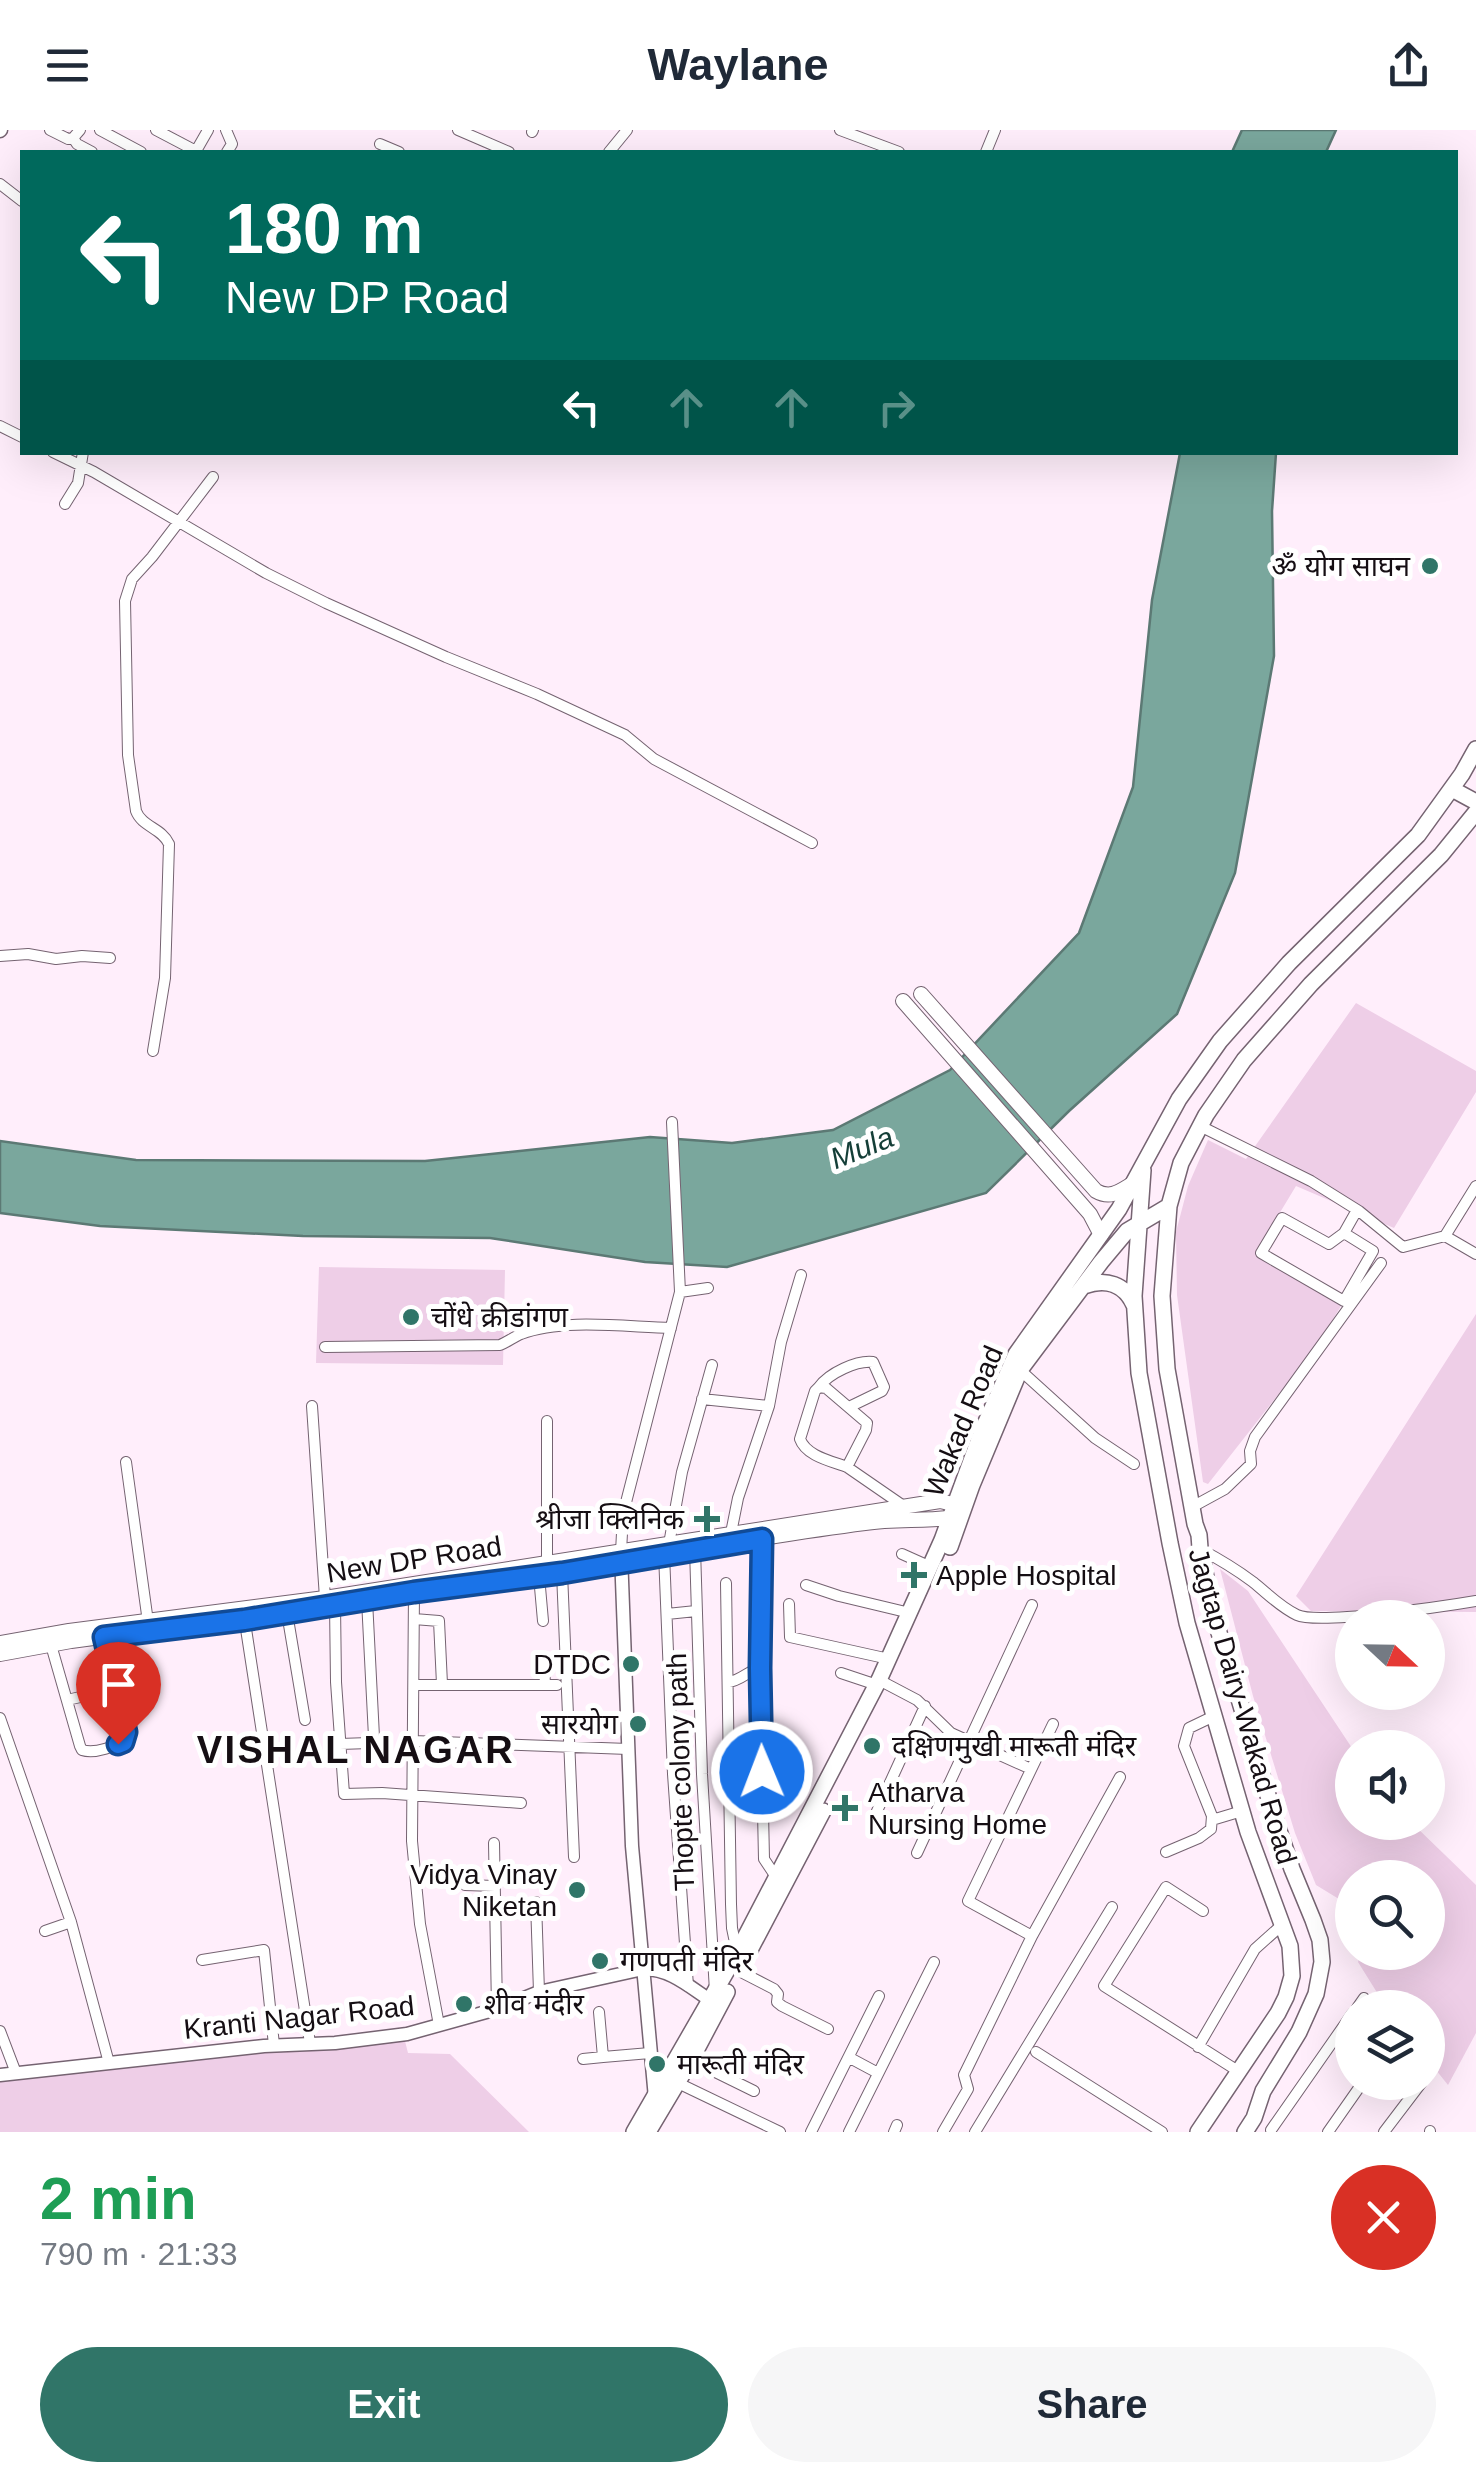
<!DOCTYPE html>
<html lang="en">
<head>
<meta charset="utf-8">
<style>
	body { margin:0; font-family:Arial,"Noto Sans Devanagari",sans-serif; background:#f6f6f7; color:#1f2937; height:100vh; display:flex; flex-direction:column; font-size:38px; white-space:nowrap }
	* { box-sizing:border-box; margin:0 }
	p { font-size:32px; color:#747a83 }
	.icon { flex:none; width:55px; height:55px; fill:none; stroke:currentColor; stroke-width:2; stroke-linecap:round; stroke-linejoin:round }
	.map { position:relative; height:2002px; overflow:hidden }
	.panel { display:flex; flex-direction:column; background:#fff; flex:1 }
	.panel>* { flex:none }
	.banner { position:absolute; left:20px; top:20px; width:1438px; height:305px; border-radius:0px; box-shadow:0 10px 40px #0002; background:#00695c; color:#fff; overflow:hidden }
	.needle { width:65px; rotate:112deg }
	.buttons { position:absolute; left:1335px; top:1470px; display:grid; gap:20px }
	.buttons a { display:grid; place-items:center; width:110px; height:110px; border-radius:50%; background:#fff; box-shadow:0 10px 40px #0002; font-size:50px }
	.pin { position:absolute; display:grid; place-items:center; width:85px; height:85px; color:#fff; margin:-102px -42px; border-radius:50% 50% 50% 0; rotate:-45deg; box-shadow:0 0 10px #0007 }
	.pin .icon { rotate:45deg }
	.me { position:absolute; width:110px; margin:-55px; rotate:359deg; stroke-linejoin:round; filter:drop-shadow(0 0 8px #0008) }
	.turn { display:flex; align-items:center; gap:35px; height:210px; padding:0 40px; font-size:45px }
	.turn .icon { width:130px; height:130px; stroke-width:2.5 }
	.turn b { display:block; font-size:70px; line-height:85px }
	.lanes { display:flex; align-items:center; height:95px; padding:0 40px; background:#0003; justify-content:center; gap:50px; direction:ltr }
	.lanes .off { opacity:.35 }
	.round { display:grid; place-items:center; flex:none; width:105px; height:105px; border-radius:52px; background:#f6f6f7 }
	.headline { display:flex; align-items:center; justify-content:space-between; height:170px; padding:0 40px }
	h1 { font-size:60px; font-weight:800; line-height:75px; color:#1e9e55 }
	.primary-button { display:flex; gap:20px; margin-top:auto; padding:20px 40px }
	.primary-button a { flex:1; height:115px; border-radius:60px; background:#307568; color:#fff; font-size:40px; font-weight:800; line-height:115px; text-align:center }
	.primary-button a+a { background:#f6f6f7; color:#1f2937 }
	header { display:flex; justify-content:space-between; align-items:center; height:130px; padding:0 40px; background:#fff; font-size:45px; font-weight:800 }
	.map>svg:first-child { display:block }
	.green { fill:#eecee7 }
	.water { fill:#7aa79d; stroke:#5c7974; stroke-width:2.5 }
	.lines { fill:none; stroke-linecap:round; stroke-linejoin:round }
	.minor-casing { stroke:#756371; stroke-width:12 }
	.tertiary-casing { stroke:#756371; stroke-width:15 }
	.secondary-casing { stroke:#756371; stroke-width:16 }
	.primary-casing { stroke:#756371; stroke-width:18 }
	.minor { stroke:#fff; stroke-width:10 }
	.tertiary { stroke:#fff; stroke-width:12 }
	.secondary { stroke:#fff; stroke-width:14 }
	.primary { stroke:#fff; stroke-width:15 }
	.route-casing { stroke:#114b97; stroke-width:25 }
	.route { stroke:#1a73e8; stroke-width:18 }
	.poi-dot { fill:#307568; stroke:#fff; stroke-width:4 }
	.labels { text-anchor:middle; stroke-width:10; stroke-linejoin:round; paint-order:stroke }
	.poi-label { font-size:28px; fill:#150e13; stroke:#fff; text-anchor:start }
	.street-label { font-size:28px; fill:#150e13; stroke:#fff }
	.water-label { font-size:30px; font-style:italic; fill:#143e37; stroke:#fff }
	.district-label { font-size:38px; font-weight:bold; letter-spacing:2.5px; fill:#150e13; stroke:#fff }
</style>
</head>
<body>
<header><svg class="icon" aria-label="menu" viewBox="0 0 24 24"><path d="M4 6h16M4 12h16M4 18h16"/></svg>Waylane<svg class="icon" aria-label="share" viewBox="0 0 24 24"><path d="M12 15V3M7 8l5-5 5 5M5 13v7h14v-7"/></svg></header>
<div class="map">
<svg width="1476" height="2002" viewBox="0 0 1476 2002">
	<rect width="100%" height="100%" fill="#ffeefb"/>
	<path class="green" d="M1356,873l120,68v21l-82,136 -98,-42 -41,68 86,52 -23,38 -110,140 -5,-2 -26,-187 -1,-63 12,-46 20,-46 38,19z
		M319,1137l186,3 -2,95 -187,-2z
		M1476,1184v298l-165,-1 -15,-15z
		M1220,1439l28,22 104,157v74l60,1 64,62v148l-28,52 -20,-25v-52l-42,-1 -28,-45 3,-9 67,-1v-74h-76v29l-36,-22 -21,-52 -42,-137z
		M405,1911l3,12 42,1 79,78h-529v-50l280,-33h38z"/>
	<path class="water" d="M1242,0h94l-10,22h-94z
		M1180,323h96l-4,58 2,145 -39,217 -58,141 -108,97 -83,82 -259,74 -82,-5 -155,-24 -187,-2 -203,-10 -100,-13v-72l136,19 289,1 225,-24 82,6 101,-13 117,-60 129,-137 54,-146 19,-187z"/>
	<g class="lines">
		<g class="minor-casing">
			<path id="minor" d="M50,0l18,9 5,-1 7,-8
				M100,0l41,22
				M156,0l40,21 12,-21
				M226,0l6,14 -5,8
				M458,0l51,22
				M840,0l59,22
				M532,2l1,-2
				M73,8l4,6 15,8
				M380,14l19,8
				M609,22l18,-22
				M986,22l9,-22
				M0,54l22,17
				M0,296l22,11
				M53,322l41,20 172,101 60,30 120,54 91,37 88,41 29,24 158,84
				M65,374l13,-21 5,-31
				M0,826l28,-2 28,5 26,-3 28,2
				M153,921l12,-73 4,-134c-7,-16 -27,-17 -33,-33l-8,-56 -3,-154 7,-22 20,-22 61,-80
				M1200,996l111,55 48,30 44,36 42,-11
				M1476,1056l-31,50 31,18
				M1344,1103l29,18 -29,50 -83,-48 21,-35 47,26 15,-11 13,-23
				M680,1162l28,-4
				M325,1217l175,-2c7,-3 14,-8 21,-11 42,-16 105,-7 150,-6
				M1020,1240l75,68 39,26
				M819,1257c10,-14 38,-27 54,-25l11,25 -2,4 -33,16
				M702,1269l67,7
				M312,1276l13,192
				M126,1332l22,160
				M847,1337c-16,-6 -41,-11 -47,-28l15,-48 4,-4 7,1 41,35 -1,7 -19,37 58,40
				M1192,1377l33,-18 26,-25 -1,-13 5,-14 126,-174
				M731,1403l7,-35 31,-92 12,-64 20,-67
				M762,1409l-2,129 4,191 12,18
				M669,1414l13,-72 30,-107
				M695,1419l7,225 13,217
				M1200,1419c19,10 37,21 53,33 15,12 27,25 44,33 21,10 150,-9 179,-14
				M621,1422l2,-38 57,-222 -8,-170
				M664,1424l9,220 15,212
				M902,1424l29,13
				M547,1434v-143
				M562,1443l12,284
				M539,1446l4,45
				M726,1453l5,321 1,24 5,24
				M806,1455l33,11 71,17
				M414,1462l-2,249 8,83 19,101
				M789,1474l1,33 99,22
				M335,1475l1,77 8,112 38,-1 139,10
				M287,1483l18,107
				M667,1484l29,-3
				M244,1486l66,427
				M414,1489l25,2 3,63
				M51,1515l29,101 2,4c12,4 36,-3 44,-13l-22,-100
				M544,1532l1,23
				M841,1543l36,12
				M879,1550l38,20 34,33 80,36
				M728,1552c13,-1 19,-11 32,-14
				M414,1555h143
				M67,1570l49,-11
				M0,1588l71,204 38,141
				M413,1611l215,8
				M340,1614l29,-1 5,-6 -7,-137
				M741,1670l22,2
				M1212,1690l30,-9
				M872,1692l53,-116
				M494,1713l3,166
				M1166,1722l33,-14 12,-9 1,-13 -28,-70 5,-18 25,-12
				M917,1723l115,-248
				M465,1755l30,1
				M536,1772l3,90
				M1203,1781l-37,-24 -62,99 134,85
				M45,1801l26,-9
				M1032,1806l-64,-35 85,-177
				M202,1830l62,-10 10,95
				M739,1841l35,18 4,5 -1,8 5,4 46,23
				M1357,1878l7,-10
				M599,1882l4,45 47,-4
				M0,1901l16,42
				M1198,1917l57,-98 28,-25
				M1036,1922l126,80
				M850,1928l28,15
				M583,1929l20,-2
				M691,1930l63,31
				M1428,1945v-1
				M678,1953l102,49
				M1271,2000l81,-116
				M811,2002l68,-136
				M849,2002l85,-170
				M894,2002l3,-7
				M943,2002l25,-43 -4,-14 68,-139 88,-159
				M975,2002l137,-225
				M1328,2002l35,-50
				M1384,2002l38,-50
				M1430,2002v-1"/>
		</g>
		<g class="tertiary-casing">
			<path id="tertiary" d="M0,1l1,-1
				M621,1424l11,292 23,252
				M0,1945l264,-29 71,-3 72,-9 90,-25 42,-17 104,-23c28,-1 50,21 73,35"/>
		</g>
		<g class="secondary-casing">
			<path id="secondary" d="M921,864l175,197c14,8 23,1 36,-7
				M903,871l187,213 11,21
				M465,1456c134,-18 266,-46 400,-63 28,-4 56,-2 84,-5
				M0,1513l69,-12 256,-33 615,-97 13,3
				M0,1524l71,-13 224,-30"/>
		</g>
		<g class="primary-casing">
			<path id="primary" d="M1452,659l24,13
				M1143,1040l-9,126 5,77 31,170 17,80 61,209 42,114 2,30 -6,21 -8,16 -80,119
				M1084,1156c22,-8 41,-2 50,19
				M950,1417l22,-62 48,-115 81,-108 26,-31 42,-25
				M741,1837l82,-156
				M634,2002l103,-179 142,-273 63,-140 40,-109 34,-77 103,-145 60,-110 41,-58 69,-78 129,-128 44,-61 14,-25
				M648,2002l43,-72 36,-68
				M1245,2002l9,-14 9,-27 36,-59 17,-38 6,-32 -2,-22 -7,-20 -21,-51 -16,-47 -62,-206 -14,-68 -1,-13 -4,-11 -28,-155 -5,-73 7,-90 12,-43 25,-48 38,-55 67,-76 130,-129 35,-43"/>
		</g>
		<use href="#minor" class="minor"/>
		<use href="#tertiary" class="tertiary"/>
		<use href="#secondary" class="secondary"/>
		<use href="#primary" class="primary"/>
	</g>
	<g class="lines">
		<g class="route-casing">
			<path id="route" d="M118,1614l5,-2 3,-10 -22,-95 140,-17 170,-28 148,-19 200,-34 -2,129 2,104"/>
		</g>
		<use href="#route" class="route"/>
	</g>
	<g class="poi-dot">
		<circle cx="1430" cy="436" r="10"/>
		<circle cx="411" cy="1187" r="10"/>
		<path d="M702 1374h10v10h10v10h-10v10h-10v-10h-10v-10h10z"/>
		<path d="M909 1430h10v10h10v10h-10v10h-10v-10h-10v-10h10z"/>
		<circle cx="631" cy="1534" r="10"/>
		<circle cx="638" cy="1594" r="10"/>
		<circle cx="872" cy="1616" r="10"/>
		<path d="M840 1663h10v10h10v10h-10v10h-10v-10h-10v-10h10z"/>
		<circle cx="577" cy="1760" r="10"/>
		<circle cx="600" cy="1831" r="10"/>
		<circle cx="464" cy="1874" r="10"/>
		<circle cx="657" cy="1934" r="10"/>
	</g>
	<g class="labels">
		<g class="poi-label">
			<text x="1410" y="446" text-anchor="end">ॐ योग साघन</text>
			<text x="431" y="1197">चोंधे क्रीडांगण</text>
			<text x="684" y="1399" text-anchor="end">श्रीजा क्लिनिक</text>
			<text x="936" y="1455">Apple Hospital</text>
			<text x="611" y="1544" text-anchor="end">DTDC</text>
			<text x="618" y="1604" text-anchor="end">सारयोग</text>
			<text x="892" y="1626">दक्षिणमुखी मारूती मंदिर</text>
			<text x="868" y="1672">Atharva<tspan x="868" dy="32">Nursing Home</tspan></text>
			<text x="557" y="1754" text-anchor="end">Vidya Vinay<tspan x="557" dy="32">Niketan</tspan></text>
			<text x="620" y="1841">गणपती मंदिर</text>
			<text x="484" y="1884">शीव मंदीर</text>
			<text x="677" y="1944">मारूती मंदिर</text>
		</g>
		<g class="street-label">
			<text transform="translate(963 1291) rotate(-67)" y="10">Wakad Road</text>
			<text transform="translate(414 1429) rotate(-9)" y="10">New DP Road</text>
			<text transform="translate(1243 1576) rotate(74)" y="10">Jagtap Dairy-Wakad Road</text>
			<text transform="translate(680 1642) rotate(-92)" y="10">Thopte colony path</text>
			<text transform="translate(299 1887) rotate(-6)" y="10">Kranti Nagar Road</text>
		</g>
		<g class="water-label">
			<text transform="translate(862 1018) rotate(-22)" y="10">Mula</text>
		</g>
		<g class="district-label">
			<text x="356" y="1633">VISHAL NAGAR</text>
		</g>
	</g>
</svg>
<div class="buttons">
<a><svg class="needle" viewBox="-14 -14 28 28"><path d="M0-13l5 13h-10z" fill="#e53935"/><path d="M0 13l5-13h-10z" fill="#747a83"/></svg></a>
<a><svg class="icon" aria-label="sound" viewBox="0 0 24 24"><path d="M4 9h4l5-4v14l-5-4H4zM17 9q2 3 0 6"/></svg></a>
<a><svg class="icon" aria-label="search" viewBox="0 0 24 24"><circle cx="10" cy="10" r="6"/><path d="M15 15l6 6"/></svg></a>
<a><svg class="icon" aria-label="layers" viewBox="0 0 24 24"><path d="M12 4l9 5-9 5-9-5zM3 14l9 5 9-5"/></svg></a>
</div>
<div class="pin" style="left:118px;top:1614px;background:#d93025"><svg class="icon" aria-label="arrive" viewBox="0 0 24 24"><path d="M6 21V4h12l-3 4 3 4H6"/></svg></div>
<svg class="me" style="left:762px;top:1642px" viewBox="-20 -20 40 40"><circle r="17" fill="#1a73e8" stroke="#fff" stroke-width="3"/><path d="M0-11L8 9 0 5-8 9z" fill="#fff"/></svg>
<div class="banner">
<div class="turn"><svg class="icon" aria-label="left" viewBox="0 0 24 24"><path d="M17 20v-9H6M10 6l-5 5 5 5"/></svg><div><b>180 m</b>New DP Road</div></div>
<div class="lanes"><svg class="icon" aria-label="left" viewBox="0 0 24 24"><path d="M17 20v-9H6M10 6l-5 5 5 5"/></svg><svg class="icon off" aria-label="ahead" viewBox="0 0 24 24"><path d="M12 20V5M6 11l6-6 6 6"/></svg><svg class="icon off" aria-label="ahead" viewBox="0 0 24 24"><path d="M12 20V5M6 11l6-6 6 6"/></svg><svg class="icon off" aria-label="right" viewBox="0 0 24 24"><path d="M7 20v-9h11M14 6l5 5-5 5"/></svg></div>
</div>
</div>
<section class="panel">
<div class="headline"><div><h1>2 min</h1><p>790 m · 21:33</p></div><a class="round" style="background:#d93025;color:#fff"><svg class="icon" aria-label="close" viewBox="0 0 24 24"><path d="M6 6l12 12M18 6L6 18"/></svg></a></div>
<div class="primary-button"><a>Exit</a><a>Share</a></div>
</section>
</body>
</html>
